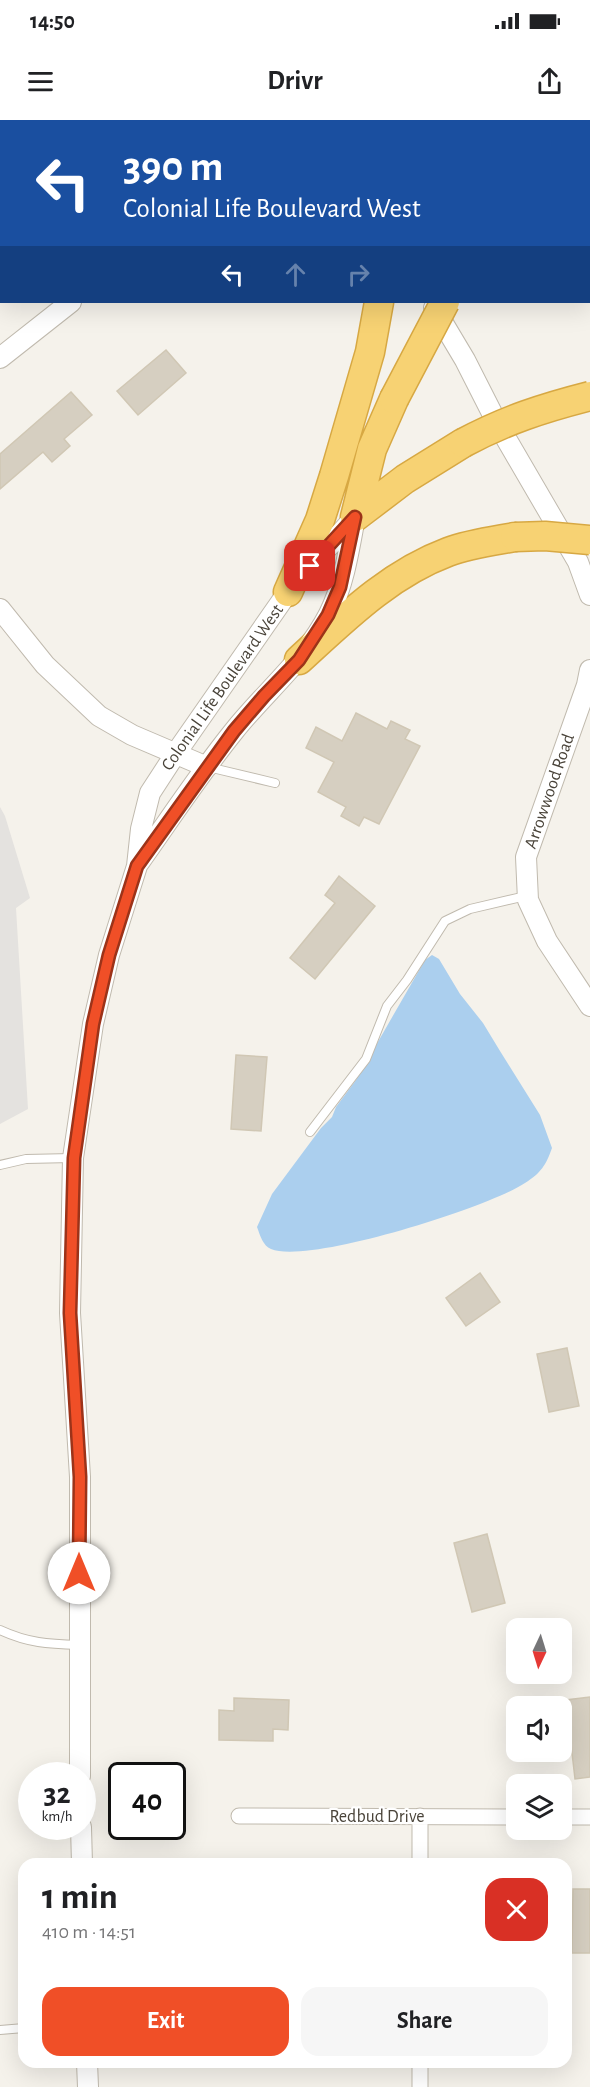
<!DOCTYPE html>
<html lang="en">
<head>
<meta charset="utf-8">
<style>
	body { margin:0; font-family:"Alegreya Sans",sans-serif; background:#f6f6f6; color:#202124; height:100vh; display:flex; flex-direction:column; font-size:22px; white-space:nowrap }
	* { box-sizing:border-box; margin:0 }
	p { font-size:20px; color:#757577 }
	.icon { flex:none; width:33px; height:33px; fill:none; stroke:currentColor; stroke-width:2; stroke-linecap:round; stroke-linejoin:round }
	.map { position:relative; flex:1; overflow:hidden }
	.details { position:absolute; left:18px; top:1738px; width:554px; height:210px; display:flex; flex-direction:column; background:#fff; border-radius:18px; box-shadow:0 6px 24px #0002 }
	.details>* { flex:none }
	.guide { position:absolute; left:0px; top:0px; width:591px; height:183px; box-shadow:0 6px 24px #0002; background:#1a4fa0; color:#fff; overflow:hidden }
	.needle { width:39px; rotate:184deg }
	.controls { position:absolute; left:506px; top:1498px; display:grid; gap:12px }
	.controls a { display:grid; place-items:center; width:66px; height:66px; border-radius:12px; background:#fff; box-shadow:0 6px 24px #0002; font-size:30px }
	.speed { position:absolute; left:18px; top:1642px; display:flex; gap:12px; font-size:30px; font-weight:700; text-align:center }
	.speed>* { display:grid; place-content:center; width:78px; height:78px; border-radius:50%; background:#fff; box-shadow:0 6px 24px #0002; line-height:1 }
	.speed small { font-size:15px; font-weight:400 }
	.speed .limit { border:3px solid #111; border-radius:9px; background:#fff; color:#111 }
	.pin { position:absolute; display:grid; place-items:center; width:51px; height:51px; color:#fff; margin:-26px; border-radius:12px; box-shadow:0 3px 9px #0006 }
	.me { position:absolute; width:66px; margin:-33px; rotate:0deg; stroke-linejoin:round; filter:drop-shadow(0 0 4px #0008) }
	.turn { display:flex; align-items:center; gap:21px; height:126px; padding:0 24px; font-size:27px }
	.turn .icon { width:78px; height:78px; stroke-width:2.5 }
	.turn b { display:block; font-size:42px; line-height:51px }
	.lanes { display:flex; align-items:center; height:57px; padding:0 24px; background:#0003; justify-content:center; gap:30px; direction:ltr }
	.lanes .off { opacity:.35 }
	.round { display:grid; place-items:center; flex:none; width:63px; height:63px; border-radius:18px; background:#f6f6f6 }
	.headline { display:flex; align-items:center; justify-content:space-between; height:102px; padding:0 24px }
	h1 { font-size:36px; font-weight:700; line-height:45px }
	.button { display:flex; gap:12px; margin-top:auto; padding:12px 24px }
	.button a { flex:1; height:69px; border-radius:18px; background:#f04f27; color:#fff; font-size:24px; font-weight:700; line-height:69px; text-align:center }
	.button a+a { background:#f6f6f6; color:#202124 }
	.status { display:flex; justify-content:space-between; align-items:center; height:42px; padding:0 30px; background:#fff; direction:ltr }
	.status svg { height:16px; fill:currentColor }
	header { display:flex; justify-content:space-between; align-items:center; height:78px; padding:0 24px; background:#fff; font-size:27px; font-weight:700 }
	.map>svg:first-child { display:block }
	.parking { fill:#e4e2df }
	.water { fill:#abcfee }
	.building { fill:#d6cfc1; stroke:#d0c7b4; stroke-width:1.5 }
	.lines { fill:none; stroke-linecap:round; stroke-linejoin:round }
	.service-casing { stroke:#c0baae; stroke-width:10 }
	.minor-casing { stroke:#c0baae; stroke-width:17 }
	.tertiary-casing { stroke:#c0baae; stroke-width:22 }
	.motorway-casing { stroke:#d7a843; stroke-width:31 }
	.service { stroke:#fff; stroke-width:8 }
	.minor { stroke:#fff; stroke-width:15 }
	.tertiary { stroke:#fff; stroke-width:20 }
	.motorway { stroke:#f7d273; stroke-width:28 }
	.motorway-bridge-casing { stroke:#d7a843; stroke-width:31; stroke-linecap:butt }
	.motorway-bridge { stroke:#f7d273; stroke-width:28 }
	.route-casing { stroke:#9c3319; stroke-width:15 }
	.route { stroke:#f04f27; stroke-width:10 }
	.labels { text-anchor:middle; stroke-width:4.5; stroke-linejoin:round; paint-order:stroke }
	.street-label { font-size:18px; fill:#494339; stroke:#fff }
</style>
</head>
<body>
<div class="status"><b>14:50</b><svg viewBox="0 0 49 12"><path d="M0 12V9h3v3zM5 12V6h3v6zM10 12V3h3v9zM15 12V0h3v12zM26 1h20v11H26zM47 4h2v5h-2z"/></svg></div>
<header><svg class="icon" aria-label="menu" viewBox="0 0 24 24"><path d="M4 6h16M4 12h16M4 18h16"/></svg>Drivr<svg class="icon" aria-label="share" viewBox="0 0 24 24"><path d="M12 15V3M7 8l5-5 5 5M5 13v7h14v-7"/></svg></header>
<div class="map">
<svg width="590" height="1967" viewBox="0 0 590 1967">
	<rect width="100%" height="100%" fill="#f5f2eb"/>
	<path class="parking" d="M0,687l5,9 25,82 -14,10 12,201 -28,15z"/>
	<path class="water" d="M432,835l7,4 21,35 23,29 17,28 40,64 12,33c-6,17 -11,25 -27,35 -35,24 -217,82 -254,66 -8,-3 -11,-14 -14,-22l15,-33 49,-66 11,-11 4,-10 20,-27 69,-120z"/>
	<path class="building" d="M166,230l20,23 -48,42 -21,-24z
		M71,272l21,23 -28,24 6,7 -18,16 -9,-10 -43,37v-35z
		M356,593l31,16 4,-8 19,9 -5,9 15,7 -41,78 -15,-7 -5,9 -18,-10 5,-9 -28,-15 16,-30 -28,-14 10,-21 26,14z
		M339,756l36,30 -60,73 -25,-21 45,-55 -10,-8z
		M236,935l31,2 -6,74 -30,-2z
		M480,1153l20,29 -34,24 -20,-28z
		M567,1228l12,58 -30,6 -12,-58z
		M487,1414l18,69 -33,9 -18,-69z
		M590,1577v80l-15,2 -9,-79z
		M234,1578l55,2 -1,30 -15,-1v12l-54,-1v-30l15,1z
		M573,1769h17v64h-18z"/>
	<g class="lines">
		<g class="service-casing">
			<path id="service" d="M208,647l67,16
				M310,1012l56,-73 21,-53 20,-26 38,-59 25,-12 56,-13
				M0,1045l26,-6 46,-1
				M0,1510c28,13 48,14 79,15
				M0,1910l24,-2"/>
		</g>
		<g class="minor-casing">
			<path id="minor" d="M239,1696l277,1
				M420,1696v48
				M561,1697h29
				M420,1942v25"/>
		</g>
		<g class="tertiary-casing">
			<path id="tertiary" d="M321,0l1,2
				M299,2l2,-2
				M434,188l31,52 32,63 81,139 12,33
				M0,238l71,-56
				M0,489l45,56 54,51 33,19 75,32
				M590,550l-3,15 -61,172 2,43 19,41 43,65
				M138,744c32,-45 62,-91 96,-133 32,-40 72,-72 95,-117 15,-30 20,-64 26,-97
				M80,1656v-299l-10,-164 3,-155 20,-134 16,-69 28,-89 4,-37 9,-36 26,-40 112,-161 67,-75
				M81,1707l1,37
				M87,1942l1,25"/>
		</g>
		<g class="motorway-casing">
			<path id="motorway" d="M376,0v2
				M514,0l2,2
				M561,0l2,2
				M590,38v1
				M590,113v1
				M355,397l50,-38 58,-36
				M355,397l17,-68 22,-50
				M288,472l32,-72 14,-44 36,-124 9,-50
				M299,540c46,-42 90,-86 149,-108 21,-8 45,-11 67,-15"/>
		</g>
		<use href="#service" class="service"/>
		<use href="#minor" class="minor"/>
		<use href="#tertiary" class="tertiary"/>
		<use href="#motorway" class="motorway"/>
		<g class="motorway-bridge-casing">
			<path id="motorway-bridge" d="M394,279l51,-97
				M463,323c43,-23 80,-35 127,-47
				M515,417l30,-1 45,4"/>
		</g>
		<use href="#motorway-bridge" class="motorway-bridge"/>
	</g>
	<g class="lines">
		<g class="route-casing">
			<path id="route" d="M79,1453l1,-96 -10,-164 4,-155 19,-134 16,-69 28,-89 97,-135 30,-35 35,-36 29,-45 12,-28 15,-70 -45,49"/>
		</g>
		<use href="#route" class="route"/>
	</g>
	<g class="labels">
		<g class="street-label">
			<text transform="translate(222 567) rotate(-55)" y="6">Colonial Life Boulevard West</text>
			<text transform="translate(549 671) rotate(-71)" y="6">Arrowwood Road</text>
			<text x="377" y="1702">Redbud Drive</text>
		</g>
	</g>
</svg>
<div class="controls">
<a><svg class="needle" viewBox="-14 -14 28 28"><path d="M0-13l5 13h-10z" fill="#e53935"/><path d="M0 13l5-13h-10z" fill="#757577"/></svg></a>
<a><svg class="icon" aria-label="sound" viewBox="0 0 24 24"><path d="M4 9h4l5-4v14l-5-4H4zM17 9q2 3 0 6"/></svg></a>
<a><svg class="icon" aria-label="layers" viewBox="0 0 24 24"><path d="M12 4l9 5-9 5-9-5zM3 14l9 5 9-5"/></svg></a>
</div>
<div class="speed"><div>32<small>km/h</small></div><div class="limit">40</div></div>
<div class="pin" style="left:310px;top:446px;background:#d93025"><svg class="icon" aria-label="arrive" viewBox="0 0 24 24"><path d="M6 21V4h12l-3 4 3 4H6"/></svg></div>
<svg class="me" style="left:79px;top:1453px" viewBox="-20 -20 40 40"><circle r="19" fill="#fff"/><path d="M0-13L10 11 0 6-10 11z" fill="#f04f27"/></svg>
<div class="guide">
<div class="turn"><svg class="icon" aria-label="left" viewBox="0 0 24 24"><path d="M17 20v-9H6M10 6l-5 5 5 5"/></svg><div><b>390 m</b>Colonial Life Boulevard West</div></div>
<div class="lanes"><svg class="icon" aria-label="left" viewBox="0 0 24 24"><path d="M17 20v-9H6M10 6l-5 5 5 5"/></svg><svg class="icon off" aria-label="ahead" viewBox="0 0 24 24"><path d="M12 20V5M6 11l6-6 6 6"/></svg><svg class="icon off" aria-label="right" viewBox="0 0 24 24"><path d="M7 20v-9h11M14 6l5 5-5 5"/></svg></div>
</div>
<section class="details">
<div class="headline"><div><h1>1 min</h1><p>410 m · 14:51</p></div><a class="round" style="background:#d93025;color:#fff"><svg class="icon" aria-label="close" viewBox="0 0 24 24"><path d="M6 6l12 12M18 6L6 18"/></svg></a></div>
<div class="button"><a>Exit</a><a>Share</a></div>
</section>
</div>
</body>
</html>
